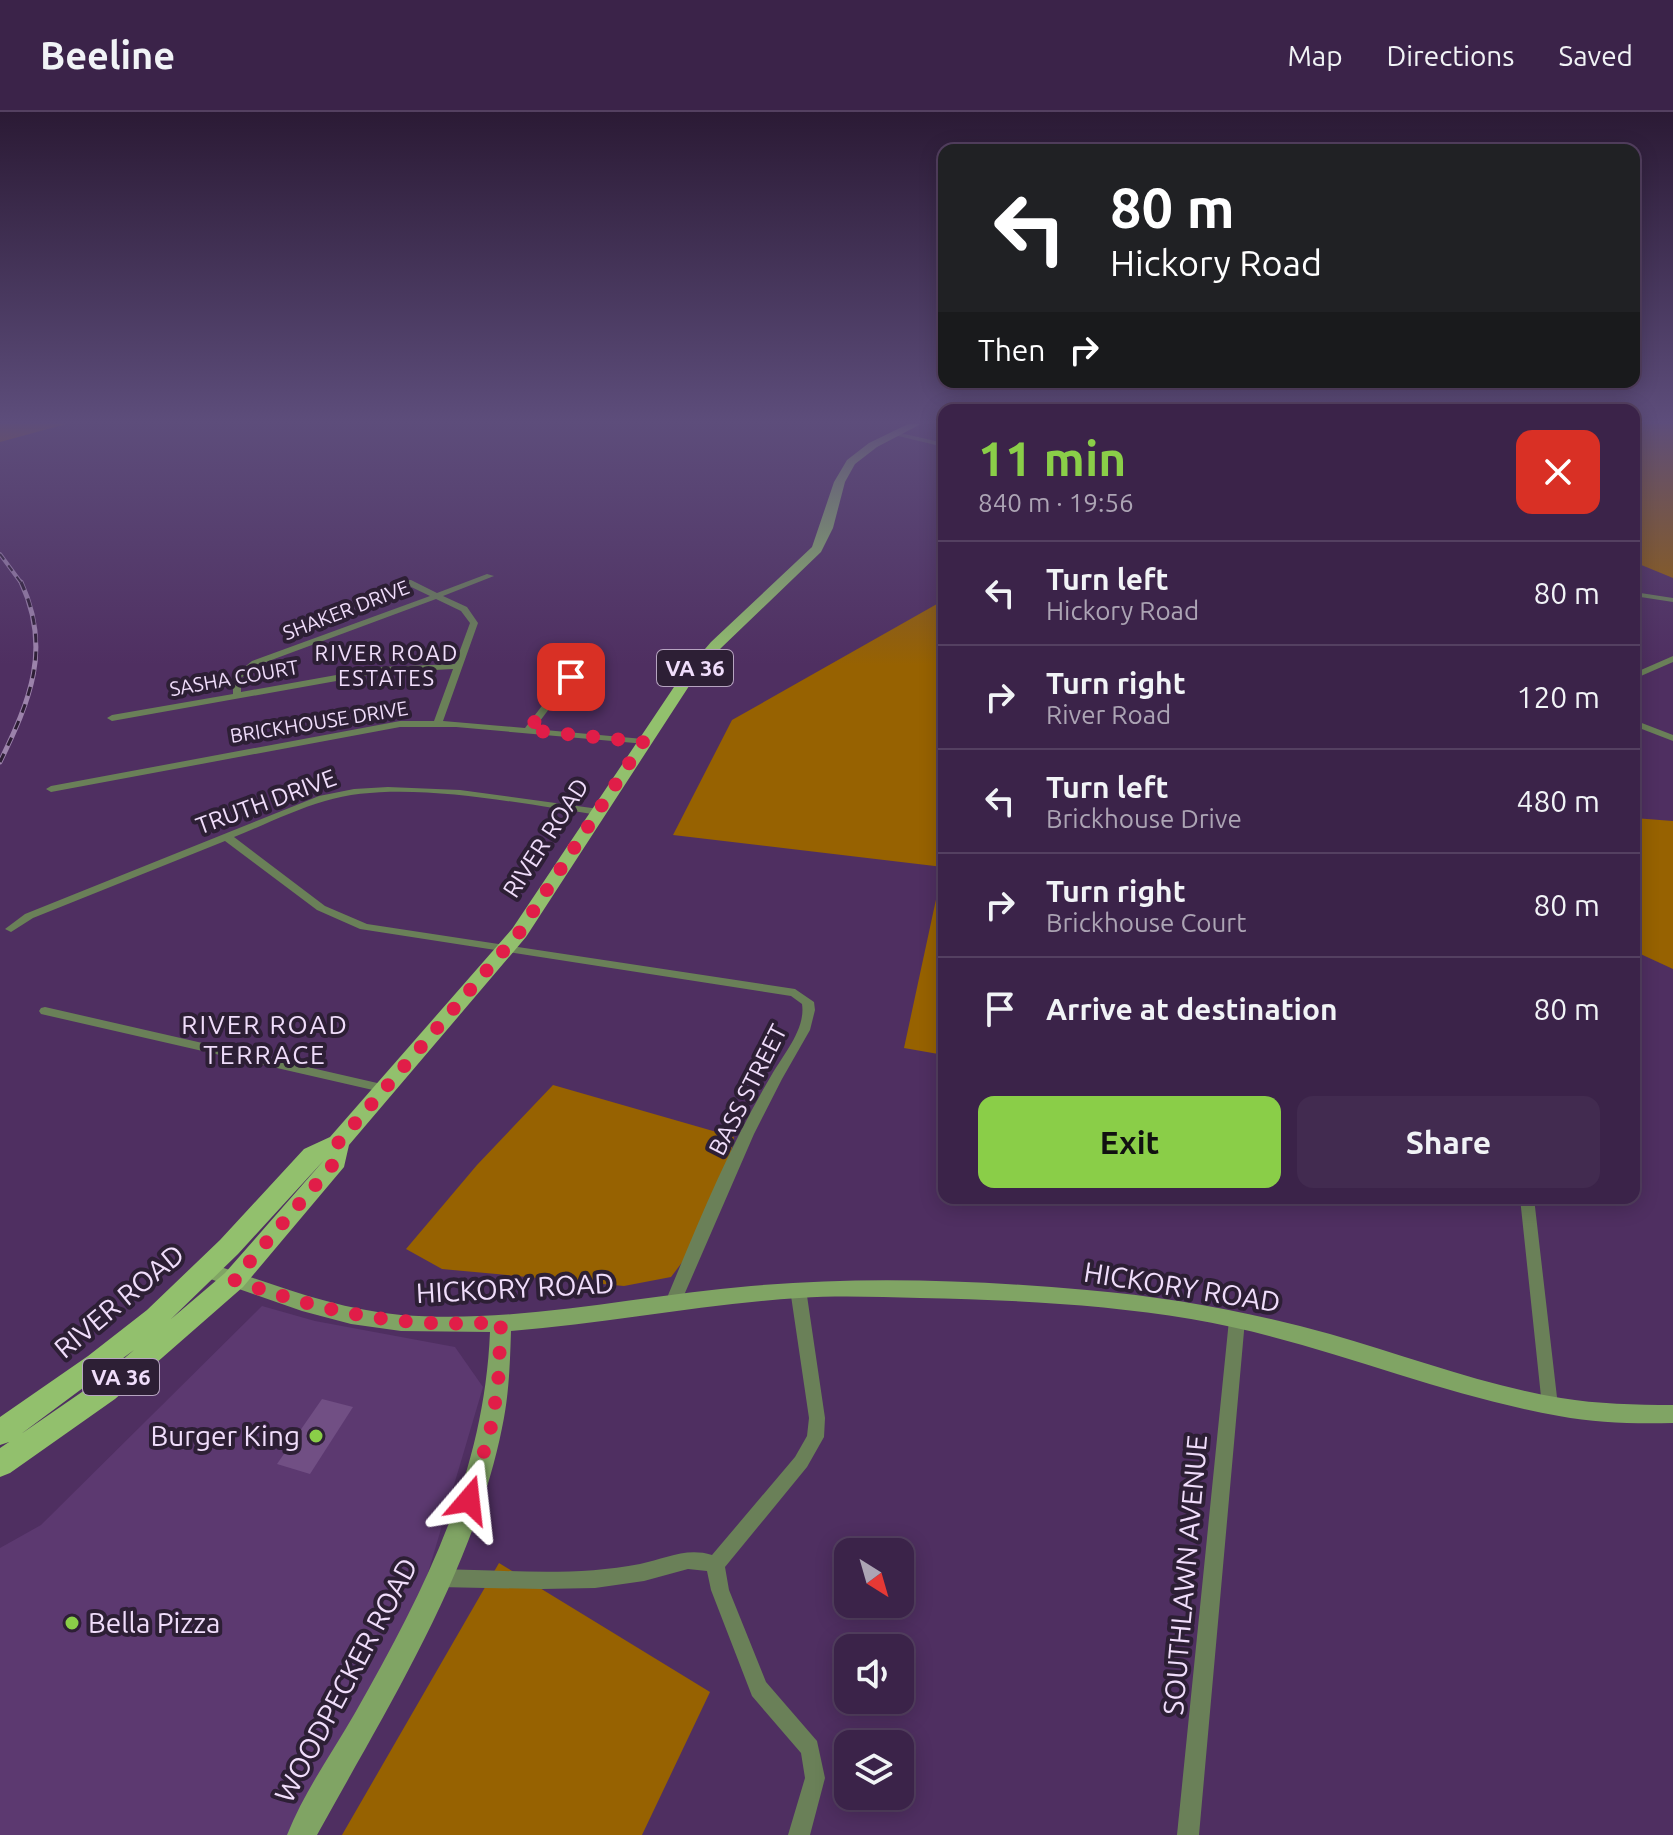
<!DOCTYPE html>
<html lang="en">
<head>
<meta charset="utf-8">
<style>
	body { margin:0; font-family:Ubuntu,sans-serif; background:#422b50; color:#f1f3f6; height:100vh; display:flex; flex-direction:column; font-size:30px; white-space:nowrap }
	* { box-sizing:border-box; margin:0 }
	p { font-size:26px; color:#aca4b4 }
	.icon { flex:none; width:44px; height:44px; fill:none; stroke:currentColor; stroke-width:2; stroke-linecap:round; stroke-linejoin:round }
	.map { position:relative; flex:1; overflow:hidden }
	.drawer { position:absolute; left:938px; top:292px; width:702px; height:800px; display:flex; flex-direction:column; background:#3b2349; border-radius:16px; box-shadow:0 4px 20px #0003,0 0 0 2px #544061 }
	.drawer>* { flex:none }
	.banner { position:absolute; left:938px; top:32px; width:702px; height:244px; border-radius:16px; box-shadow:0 4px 20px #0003,0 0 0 2px #544061; background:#202124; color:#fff; overflow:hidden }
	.needle { width:52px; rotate:143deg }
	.buttons { position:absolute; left:834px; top:1426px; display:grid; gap:16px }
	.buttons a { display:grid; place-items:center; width:80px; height:80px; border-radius:16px; background:#3b2349; box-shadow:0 4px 20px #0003,0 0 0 2px #544061; font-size:40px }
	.pin { position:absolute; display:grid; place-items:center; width:68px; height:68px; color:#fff; margin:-34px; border-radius:16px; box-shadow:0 4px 12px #0006 }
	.me { position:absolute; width:88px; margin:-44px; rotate:17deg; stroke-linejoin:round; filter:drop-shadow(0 0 6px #0008) }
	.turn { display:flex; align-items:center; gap:28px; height:168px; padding:0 40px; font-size:36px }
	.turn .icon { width:104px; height:104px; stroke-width:2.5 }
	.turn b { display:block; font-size:56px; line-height:68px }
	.then { display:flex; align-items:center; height:76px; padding:0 40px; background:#0003; gap:16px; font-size:30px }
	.round { display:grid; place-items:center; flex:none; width:84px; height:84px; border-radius:16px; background:#422b50 }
	.summary { display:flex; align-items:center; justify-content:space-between; height:136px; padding:0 40px }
	h1 { font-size:48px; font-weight:700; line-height:60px; color:#8ace48 }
	.button { display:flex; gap:16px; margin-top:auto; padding:16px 40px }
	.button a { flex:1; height:92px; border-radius:16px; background:#8ace48; color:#111; font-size:32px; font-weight:700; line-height:92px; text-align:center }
	.button a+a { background:#422b50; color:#f1f3f6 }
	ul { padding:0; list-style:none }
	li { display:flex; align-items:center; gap:24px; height:104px; padding:0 40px; border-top:2px solid #544061 }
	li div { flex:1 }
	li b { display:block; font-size:30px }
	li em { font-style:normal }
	header { display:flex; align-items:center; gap:48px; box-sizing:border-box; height:112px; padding:0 40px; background:#3b2349; border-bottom:2px solid #544061 }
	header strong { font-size:38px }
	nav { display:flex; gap:44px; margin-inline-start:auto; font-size:28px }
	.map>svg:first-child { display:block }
	.built { fill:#5c3970 }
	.forest { fill:#976201 }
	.building { fill:#714f84 }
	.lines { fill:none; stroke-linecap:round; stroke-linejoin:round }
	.minor { fill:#6a8058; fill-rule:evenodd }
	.secondary { fill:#80a464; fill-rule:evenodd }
	.primary { fill:#92c06d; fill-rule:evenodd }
	.rail-far1-casing { stroke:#9c83ab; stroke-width:4 }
	.rail-casing { stroke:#9c83ab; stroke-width:5 }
	.rail-far1 { stroke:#2d1f35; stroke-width:2; stroke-dasharray:7; stroke-linecap:butt }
	.rail { stroke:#2d1f35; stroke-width:3; stroke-dasharray:9; stroke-linecap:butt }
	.route { stroke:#e11d48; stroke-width:14; stroke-dasharray:0 25.2 }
	.poi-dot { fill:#8ace48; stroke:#2d1f35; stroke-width:3 }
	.labels { text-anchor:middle; stroke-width:8; stroke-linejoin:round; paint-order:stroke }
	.far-street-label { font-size:20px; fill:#f0ddfb; stroke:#2d1f35 }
	.far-neighbourhood-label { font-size:22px; letter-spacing:2px; fill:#f0ddfb; stroke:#2d1f35 }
	.shield { fill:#2d1f35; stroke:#b6a4c0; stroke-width:2 }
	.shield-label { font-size:22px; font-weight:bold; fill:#f0ddfb }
	.street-label { font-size:24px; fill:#f0ddfb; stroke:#2d1f35 }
	.neighbourhood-label { font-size:26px; letter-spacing:2px; fill:#f0ddfb; stroke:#2d1f35 }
	.near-street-label { font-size:28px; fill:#f0ddfb; stroke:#2d1f35 }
	.near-poi-label { font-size:28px; fill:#f0ddfb; stroke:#2d1f35; text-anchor:end }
</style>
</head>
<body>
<header>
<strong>Beeline</strong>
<nav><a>Map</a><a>Directions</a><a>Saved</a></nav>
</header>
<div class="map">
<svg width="1673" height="1723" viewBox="0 0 1673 1723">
	<rect width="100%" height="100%" fill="#4f2f61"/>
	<path class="built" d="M262,1194l53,15 140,26 28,40 -74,250 -109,198h-300v-287l41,-23z"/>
	<path class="forest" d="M0,312h66l-66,18z
		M1634,312h39v154l-39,-16z
		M944,488v455l-40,-7 39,-181 -270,-32 59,-115z
		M1634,706l39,3v148l-39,-18z
		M553,973l181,52 -16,78 -47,62 -47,9 -182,-17 -36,-20 71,-84z
		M499,1451l211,129 -68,143h-300z"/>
	<path class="building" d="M322,1287l31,8 -43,67 -33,-10z"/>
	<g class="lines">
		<path class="minor" d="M896,320l48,11v4l-50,-12z
			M487,462l7,2 -51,20 24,11 11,16 -35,98 82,7 36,-47 24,-14 3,1v4l-21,13 -33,44 109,10 5,3 -2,2 -190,-17h-56l-349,65 -5,-3 5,-3 349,-65h34l19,-52 -72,4 -269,48 -5,-3 5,-3 121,-21v-17l19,-16 178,-65 -25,-12v-4h6l26,13zM436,487l25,12 9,12 -15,41 -74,3 -140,25v-14l17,-13z
			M1634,480l39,6v4l-39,-6z
			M1673,544v6l-39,17v-6z
			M1634,608l39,15v6l-39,-15z
			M388,675l72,3 139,19 5,3 -5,3c-79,-11 -198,-37 -274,-14 -31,9 -61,24 -91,36l91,69 42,18 428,65 19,13 1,8 -5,20 -28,49 -28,55 -76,175 -6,2 -6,-2 -2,-4c32,-77 64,-157 107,-229 12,-21 35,-47 31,-72l-11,-8 -431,-67 -43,-19 -92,-69 -192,77 -22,14 -6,-3 20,-15 294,-118 35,-7z
			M45,895l341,78 5,1 2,3 -2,3 -5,1 -345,-79 -2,-3 2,-3z
			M1520,1086h14l24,208 -2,5 -6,2 -6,-2 -2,-5z
			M798,1171l5,2 3,4 19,129 -1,19 -17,30 -82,100 4,23 37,92 51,59 8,37 -15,57h-22l17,-57 -4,-25 -49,-57 -41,-106 -4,-19 -19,-2 -44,12 -49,7 -53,1 -104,-2 -7,-3 -2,-6 2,-6 7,-3c67,1 136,8 202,-5 25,-5 46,-17 72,-9l83,-98 12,-21 2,-18 -19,-129 3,-4z
			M1237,1202l6,2 2,4 -46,515h-22l52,-515 2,-4z"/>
		<path class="secondary" d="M206,1150c64,21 127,47 195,53 117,9 233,-19 350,-29 111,-10 225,-6 336,4 83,7 163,22 243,44 77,22 152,51 231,64 37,6 74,7 112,7v18c-38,1 -76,0 -114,-7 -125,-22 -242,-76 -368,-97 -90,-15 -180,-19 -271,-21 -40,-1 -80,-3 -121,0 -96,6 -191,25 -288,33 -1,32 -2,65 -9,97 -29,144 -115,280 -185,407h-30c17,-43 45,-82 68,-122 69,-122 129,-238 135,-381l-89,-1 -50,-7 -49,-13 -103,-36 -3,-5 3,-5z"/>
		<path class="primary" d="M908,312h13l-44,23 -22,17 -10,18 -12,46 -12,24 -100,96 -30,35 -165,254 -177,208 -5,22 -101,120 -128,112 -105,74 -10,4v-29l9,-6 -9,3v-28l88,-61 59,-46 73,-70 84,-91 26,-12 182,-208 168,-251 31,-36 101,-95 22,-65 13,-22 22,-17zM325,1047l-100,114 -54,46 67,-65zM134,1238l-39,33 -74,51z"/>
		<g class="rail-far1-casing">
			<path id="rail-far1" d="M0,442l22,30"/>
		</g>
		<g class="rail-casing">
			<path id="rail" d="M0,650c30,-62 52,-113 21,-180"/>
		</g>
		<use href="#rail-far1" class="rail-far1"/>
		<use href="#rail" class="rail"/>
	</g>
	<linearGradient id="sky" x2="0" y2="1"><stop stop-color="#2b1a35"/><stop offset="0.56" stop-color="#5d4d7b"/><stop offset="1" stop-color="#5d4d7b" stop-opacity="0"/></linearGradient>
	<rect width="1673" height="553" fill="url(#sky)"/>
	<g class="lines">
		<path class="route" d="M469,1388l21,-68 8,-46 3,-64c-100,7 -173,-9 -267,-42l102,-119 2,-18 181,-210 124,-191 -115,-12 43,-53"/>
	</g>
	<g class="poi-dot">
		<circle cx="316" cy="1324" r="8"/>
		<circle cx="72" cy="1511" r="8"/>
	</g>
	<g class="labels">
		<g class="far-street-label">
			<text transform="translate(346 498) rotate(-21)" y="7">SHAKER DRIVE</text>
			<text transform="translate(234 566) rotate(-10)" y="7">SASHA COURT</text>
			<text transform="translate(319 610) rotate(-9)" y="7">BRICKHOUSE DRIVE</text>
		</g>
		<g class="far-neighbourhood-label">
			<text x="387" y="549">RIVER ROAD<tspan x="387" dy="25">ESTATES</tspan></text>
		</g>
		<g class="shield">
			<rect x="657" y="538" width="76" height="36" rx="6"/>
			<rect x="83" y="1247" width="76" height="36" rx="6"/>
		</g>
		<g class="shield-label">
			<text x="695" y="564">VA 36</text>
			<text x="121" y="1273">VA 36</text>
		</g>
		<g class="street-label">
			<text transform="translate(266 690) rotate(-20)" y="8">TRUTH DRIVE</text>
			<text transform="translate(546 726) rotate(-57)" y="8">RIVER ROAD</text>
			<text transform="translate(748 978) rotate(-63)" y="8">BASS STREET</text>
		</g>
		<g class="neighbourhood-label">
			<text x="265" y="922">RIVER ROAD<tspan x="265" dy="30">TERRACE</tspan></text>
		</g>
		<g class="near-street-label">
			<text transform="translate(1182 1175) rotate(9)" y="10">HICKORY ROAD</text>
			<text transform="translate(515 1176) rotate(-3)" y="10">HICKORY ROAD</text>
			<text transform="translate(119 1189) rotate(-40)" y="10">RIVER ROAD</text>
			<text transform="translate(1185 1463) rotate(-85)" y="10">SOUTHLAWN AVENUE</text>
			<text transform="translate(346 1568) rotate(-62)" y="10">WOODPECKER ROAD</text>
		</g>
		<g class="near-poi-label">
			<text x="300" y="1334">Burger King</text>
			<text x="88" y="1521" text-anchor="start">Bella Pizza</text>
		</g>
	</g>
</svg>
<div class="buttons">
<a><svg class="needle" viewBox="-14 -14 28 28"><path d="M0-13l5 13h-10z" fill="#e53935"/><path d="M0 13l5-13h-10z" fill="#aca4b4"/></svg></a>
<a><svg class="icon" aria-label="sound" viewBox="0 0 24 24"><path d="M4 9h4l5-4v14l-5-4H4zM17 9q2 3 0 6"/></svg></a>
<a><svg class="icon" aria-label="layers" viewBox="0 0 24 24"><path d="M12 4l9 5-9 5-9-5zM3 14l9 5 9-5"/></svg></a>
</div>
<div class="pin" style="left:571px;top:565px;background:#d93025"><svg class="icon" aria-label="arrive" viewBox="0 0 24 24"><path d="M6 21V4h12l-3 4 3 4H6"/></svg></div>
<svg class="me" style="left:469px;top:1388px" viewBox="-20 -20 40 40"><path d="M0-17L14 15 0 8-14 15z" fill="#e11d48" stroke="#fff" stroke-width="4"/></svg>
<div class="banner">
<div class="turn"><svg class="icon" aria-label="left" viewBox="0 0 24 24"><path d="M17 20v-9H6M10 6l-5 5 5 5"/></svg><div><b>80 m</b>Hickory Road</div></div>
<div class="then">Then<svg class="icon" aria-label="right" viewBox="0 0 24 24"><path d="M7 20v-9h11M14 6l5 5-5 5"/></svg></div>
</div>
<section class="drawer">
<div class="summary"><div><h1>11 min</h1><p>840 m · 19:56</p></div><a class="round" style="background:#d93025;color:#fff"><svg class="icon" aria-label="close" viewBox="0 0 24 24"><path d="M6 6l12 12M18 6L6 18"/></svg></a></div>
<ul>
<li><svg class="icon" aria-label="left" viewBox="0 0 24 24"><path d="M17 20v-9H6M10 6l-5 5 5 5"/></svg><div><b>Turn left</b><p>Hickory Road</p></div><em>80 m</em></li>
<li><svg class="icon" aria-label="right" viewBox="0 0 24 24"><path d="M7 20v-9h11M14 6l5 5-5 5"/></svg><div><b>Turn right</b><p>River Road</p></div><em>120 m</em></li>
<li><svg class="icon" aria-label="left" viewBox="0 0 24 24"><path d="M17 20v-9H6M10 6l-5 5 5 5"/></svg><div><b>Turn left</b><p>Brickhouse Drive</p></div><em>480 m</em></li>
<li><svg class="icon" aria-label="right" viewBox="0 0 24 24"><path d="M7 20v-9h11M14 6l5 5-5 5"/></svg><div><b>Turn right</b><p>Brickhouse Court</p></div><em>80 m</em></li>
<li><svg class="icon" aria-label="arrive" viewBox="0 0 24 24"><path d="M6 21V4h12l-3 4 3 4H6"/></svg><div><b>Arrive at destination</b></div><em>80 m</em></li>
</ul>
<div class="button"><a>Exit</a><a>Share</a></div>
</section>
</div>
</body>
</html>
